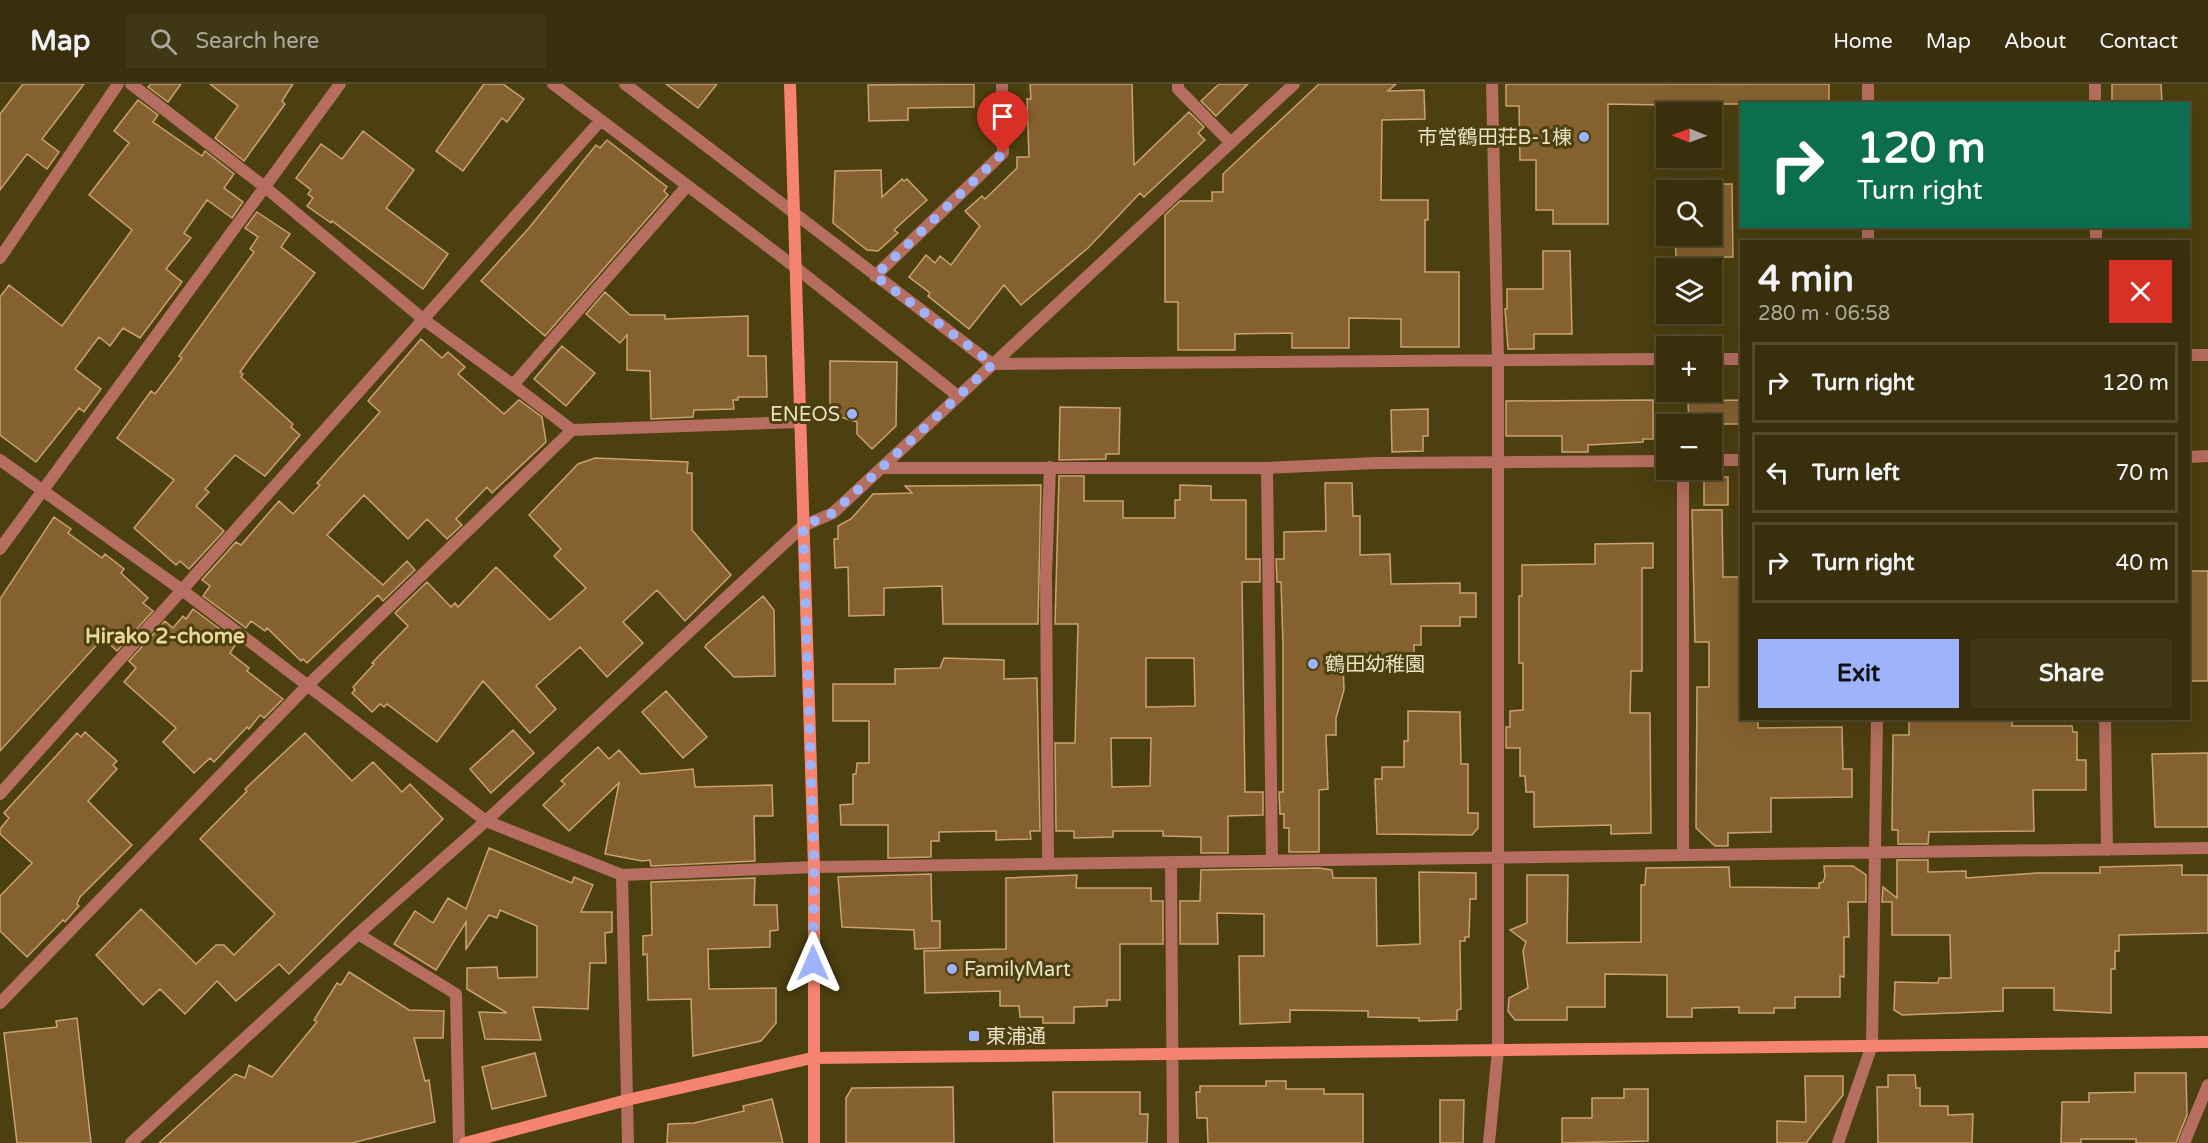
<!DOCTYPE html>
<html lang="en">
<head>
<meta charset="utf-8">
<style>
	body { margin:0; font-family:"Varela Round","Noto Sans JP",sans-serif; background:#403715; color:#f1f3f6; height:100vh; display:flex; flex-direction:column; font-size:22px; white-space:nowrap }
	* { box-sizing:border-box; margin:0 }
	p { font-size:20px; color:#aba99d }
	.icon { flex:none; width:33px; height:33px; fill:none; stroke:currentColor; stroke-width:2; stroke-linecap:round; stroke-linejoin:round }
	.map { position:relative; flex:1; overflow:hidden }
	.panel { position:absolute; left:1740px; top:156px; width:450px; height:480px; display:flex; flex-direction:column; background:#392f0c; border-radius:0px; box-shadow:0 6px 24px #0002,0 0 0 2px #534a2d }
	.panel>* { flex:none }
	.guide { position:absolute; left:1740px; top:18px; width:450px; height:126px; border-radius:0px; box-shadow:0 6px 24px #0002,0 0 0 2px #534a2d; background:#0b6e4f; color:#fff; overflow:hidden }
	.needle { width:39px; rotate:271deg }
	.controls { position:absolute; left:1656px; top:18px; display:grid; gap:12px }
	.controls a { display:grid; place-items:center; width:66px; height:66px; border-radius:0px; background:#392f0c; box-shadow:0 6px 24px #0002,0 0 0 2px #534a2d; font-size:30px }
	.pin { position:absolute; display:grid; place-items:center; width:51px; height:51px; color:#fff; margin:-62px -26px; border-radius:50% 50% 50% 0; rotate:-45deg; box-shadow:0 0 6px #0007 }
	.pin .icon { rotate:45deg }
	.me { position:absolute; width:66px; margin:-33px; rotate:0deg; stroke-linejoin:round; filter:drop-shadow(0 0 4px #0008) }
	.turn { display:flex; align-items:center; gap:21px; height:126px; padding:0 18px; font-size:27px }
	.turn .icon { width:78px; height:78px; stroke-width:2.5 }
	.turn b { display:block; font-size:42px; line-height:51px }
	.round { display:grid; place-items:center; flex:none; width:63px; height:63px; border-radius:0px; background:#403715 }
	.summary { display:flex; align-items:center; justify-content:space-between; height:102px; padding:0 18px }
	h1 { font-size:36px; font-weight:800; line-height:45px }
	.primary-button { display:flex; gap:12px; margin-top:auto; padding:12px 18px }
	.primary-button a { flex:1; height:69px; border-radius:0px; background:#9fb3fd; color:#111; font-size:24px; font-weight:800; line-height:69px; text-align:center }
	.primary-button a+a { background:#403715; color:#f1f3f6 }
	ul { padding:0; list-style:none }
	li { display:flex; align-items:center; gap:18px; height:81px; margin:0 12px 9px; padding:0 6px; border:3px solid #534a2d; border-radius:0px }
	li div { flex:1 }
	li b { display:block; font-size:22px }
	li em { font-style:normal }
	header { display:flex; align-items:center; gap:36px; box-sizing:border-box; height:84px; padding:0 30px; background:#392f0c; border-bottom:2px solid #534a2d }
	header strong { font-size:28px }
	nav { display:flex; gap:33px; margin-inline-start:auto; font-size:21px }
	.search { width:420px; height:54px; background:#403715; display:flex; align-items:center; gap:15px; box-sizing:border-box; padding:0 21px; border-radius:0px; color:#aba99d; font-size:22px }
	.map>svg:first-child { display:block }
	.building { fill:#866130; stroke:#caa270; stroke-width:1.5; fill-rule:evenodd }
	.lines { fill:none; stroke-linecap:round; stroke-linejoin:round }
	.street { stroke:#b56e60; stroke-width:12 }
	.secondary { stroke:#f58570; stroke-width:12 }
	.route { stroke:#9fb3fd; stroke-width:10; stroke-dasharray:0 18 }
	.poi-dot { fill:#9fb3fd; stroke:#4c3f10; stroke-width:2 }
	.labels { text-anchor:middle; stroke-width:6; stroke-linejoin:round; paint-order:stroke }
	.poi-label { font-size:20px; fill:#ebe1c4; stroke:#4c3f10; text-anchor:start }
	.neighbourhood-label { font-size:21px; font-weight:bold; fill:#ecd89b; stroke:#4c3f10 }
</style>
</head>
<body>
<header>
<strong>Map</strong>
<div class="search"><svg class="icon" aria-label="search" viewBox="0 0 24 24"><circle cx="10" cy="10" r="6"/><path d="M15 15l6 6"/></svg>Search here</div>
<nav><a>Home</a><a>Map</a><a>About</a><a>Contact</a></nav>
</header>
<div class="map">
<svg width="2208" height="1059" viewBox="0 0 2208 1059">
	<rect width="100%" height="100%" fill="#4c3f10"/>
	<path class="building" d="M23,0h61l-42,55 17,13 -12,17 -20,-15 -27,36v-76z
		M151,0h30l-13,18 -20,-15z
		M210,0h83l-11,17 3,3 -41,57 -29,-23 23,-32z
		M484,0h19l21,15 -17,23 -5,-4 -39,53 -27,-20z
		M666,0h51l-19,24z
		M974,0v23l-66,1v12l-39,1 -1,-36z
		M1030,0h102l2,81 55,-53 15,15 -6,6 7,7 -61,57 -4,-4 -52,55 -67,57 -17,-20 -35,44 -41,-33 2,-3 -21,-16 17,-22 9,8 5,-7 11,9 29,-39 -15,-15 17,-15 3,3 32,-31v-11h12l-2,-58h4z
		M1219,0h29l-32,32 -15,-15z
		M1319,0h77l-8,7 36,-1 1,29 -43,1 -1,80h47v20h-3v52h34v75h-58v-28l-52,-1v30h-57v-15l-57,1v16h-57v-48h-13v-87l15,-14h32v-9h11v-18z
		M1506,0h323v20h-109v8h-57v-7l-55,-1v120h-55v-14h-17v-50h-16l-1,-54h-13z
		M2112,0h49l1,19 -50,1z
		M138,16l20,15 -5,7 49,34 3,-5 29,23 -10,14 19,14 -11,16 -25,-18 -23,33 7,5 -25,31 16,13 -42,56 -17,-10 -13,18 -11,-9 -24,32 26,20 -17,23 -5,-4 -43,54 -36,-27v-138l9,-12 53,41 70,-96 -43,-35 40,-52 -15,-12z
		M363,47l51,39 -28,38 62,46 -25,35 -91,-68 -1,2 -24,-17 6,-8 -5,-4 3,-4 -15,-12 25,-34 21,15z
		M607,56l60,47 -3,4 4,4 -123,141 -64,-55 48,-53 67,-83 4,3z
		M881,86l1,27 20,-18 2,2 3,-2 20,21 -33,30 4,3 -20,18 -11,-1 -34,-27 2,-52z
		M1712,100h20l1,73h-57l-1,-21h37z
		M257,128l33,22 -9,13 34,26 -62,81 -13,18 3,2 -2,3 52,47 -2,3 9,8 -35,41 -30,-21 -30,34 4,3 -13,14 28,25 -35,38 -9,-8 -4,4 -42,-37 40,-48 -57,-42 34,-47 4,3 27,-36 -3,-2 75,-104 -4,-3 8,-12 -13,-9z
		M1543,167h27l2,83h-38v15h-26l-3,-40h2v-20h36z
		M605,208l25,23h35v4l83,-3v40h18l1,41h-29v3h-5l1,9 -40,1 -1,7 -42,2 -1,-48 -23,-1v-35l-7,8 -34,-29z
		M421,255l21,19 6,-6 17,15 -7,7 46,40 15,-14 23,17 4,25 -54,51 -5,-6 -31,32 6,6 -15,14 -20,-20 -19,20 -44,-44 -37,40 56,50 24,-24 8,9 -32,31 -5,-6 -71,68 -4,-4 -2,2 -34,-33 -2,3 -14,-10 -5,7 -43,-32 7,-10 -8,-6 34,-38 5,3 38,-44 14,13 27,-29 -3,-2 63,-71 -12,-11z
		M562,262l33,27 -29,33 -32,-27z
		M830,277l67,1 -1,64 -24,23 -15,-15v-12l-27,-8z
		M1653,316v39h-10v3l-55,3v7h-26v-16h-56v-35z
		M1742,316v24h-53l-1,-23z
		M1060,323l60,1 -1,46h-13v5l-47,1z
		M1428,325v27h-5v15l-31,1 -1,-42z
		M595,374l93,4 -1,11h5v57l39,45 -46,46 -28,-31 -34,32 20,21 -36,34 -27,-30 -44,39 20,23 -26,24 -47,-52 -46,61 -50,-38 -3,3 -4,-3 -8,8 -20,-19 3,-3 -2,-3 21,-23 -2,-1 36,-37 -13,-13 32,-31 24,25 4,-4 3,4 38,-40 54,53 36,-32 -32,-32 7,-7 -32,-34 49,-51z
		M1059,392h25v25h39v17h52v-18h5v-15l31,1v14h35v59h14v23h-18l3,210h18v23l-35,1v37h-27v-16l-38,-1v-5h-50v6l-39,1v-7h-18l-1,-88h20l3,-119h-23zM1146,574h48l1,48 -49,1zM1111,654h40l-1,48 -38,1z
		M1704,393h24v28h-24z
		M1325,399h27l1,33h7v39l30,-1 1,30 69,-1v10h16v24h-16v9h-39v19h-7v15l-71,1 1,29 -8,28v17h-10l2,54 -9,1v62h-30v-24h-5v-14h-4l-1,-22h4v-147l-2,-63h-4l-1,-23h8v-27l42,-1z
		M1041,401l-3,139h-95l-1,-38 -58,2v27l-35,1 -1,-49 -13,1 -1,-29h4v-13l13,-7 22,-25 39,-1 -7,-7z
		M1692,426h30l1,67h19v141h16v10l84,-1 1,42h9v28l-81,1v34l-43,1v13h-13l-19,-18 1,-141h12v-45h-14z
		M54,433l17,12 -3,4 34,25 3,-4 19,15 -3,4 27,25 -5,5 10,8 -36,40 -14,-13 -103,113v-152z
		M1653,459v25h-11v103h-11l-1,42h20l1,120 -40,1v-9l-77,2v-35h-8l-1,-16h-5v-28h-14v-21h4v-16l13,-1v-47h-4v-67h3v-31l73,-1v-20z
		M2188,487h20v110h-20z
		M763,512l11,14 1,66 -41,1 -29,-30 1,-2z
		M193,525l44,33 -7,11 19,15 -2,3 36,28 -19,19 -4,-3 -11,14 -2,-2 -33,35 -4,-4 -16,15 -31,-31 13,-14 -52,-46 12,-14 -7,-7 36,-40 8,7 10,-12 3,3z
		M944,574l60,2v19l33,-1 3,153h-10l1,8 -35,1v-9l-57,1v9h-8v16l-43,1v-33h-47l-1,-20 13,-1v-30h3l1,-11h12v-42h-36v-37h62v-15l45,-1z
		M666,607l41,46 -24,21 -41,-46z
		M1408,627l52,1 1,52h7v49h10v15l-6,7 -95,-1 -2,-55h7v-12h22v-26h4z
		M1909,634h75v3h28v5h60l1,6h4v28h9v30h-53l1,41 -105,1 -1,12h-30v-14h-6l1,-95h16z
		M513,646l21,23 -43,40 -21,-24z
		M85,648l32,29 -4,4 4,4 -29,32 44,44 -52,52 -3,7 2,2 -14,16 -2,-2 -36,37 -27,-26v-35l32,-33 -32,-29v-5l9,-11 -5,-5 73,-80 4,4z
		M305,649l47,48 21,-19 29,30 8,-8 33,35 -154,155 -10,-10 -43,37 -19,-20 -32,33 -25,-25 -17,16 -47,-50 45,-46 55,55 20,-19h8l10,10 41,-41 -75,-75 47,-48 -2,-2z
		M598,663l11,12 10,-9 22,24 52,-5 2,18 77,-2 1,31h-19l1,45 -104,5 -1,-6 -8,1 -37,-7 14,-71 -50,48 -26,-26 22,-21 -4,-3z
		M2208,669v74h-53l-3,-73z
		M489,764l83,35 2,-6 19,8 -12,27h31v20l-7,1 1,30h-16l-2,46 -55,-2 8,33 -56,-1 -6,-27 28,1 -40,-24v-21l30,-1 1,11 39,-1v-51l-37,-16 -3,8 -8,-3 -23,34v-27l-30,48 -42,-26 21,-33 18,12 15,-25 18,11z
		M1897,776h31v12l38,-1v7l71,-5h63v-6l82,-2v10h26v58l-89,2v16h-4v18h-4v44l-57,-3v-22h-51v23l-101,4 -8,-5 1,-28 43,1 1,-5h12l-1,-43h-58v-33h-10l1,-15 14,11z
		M1824,782h29l13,9v27h-18l1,35h-5v40l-4,-1v21h-45v11h-21v5h-35v-6l-47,1v9h-25v-42l-62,-1v33h-38v13h-52l-7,-9 1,-13 19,-10 -5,-37 3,-9 -16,-12 17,-7v-48h41l-1,68 74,-1v-57h4l1,-17 83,-1 1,20 89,1v-5l4,-1 2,-5z
		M1319,784l13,2 1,8h43l1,68 43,-2 -1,-72 57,1v26h-6l-1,38h-4v4h-5l1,68 -4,1v10l-38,1v-3l-51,-1v-6l-78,-1v12l-50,2 -1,-68h25v-42l-47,-1 1,31h-38v-43h20l1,-31z
		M931,790l1,47h8v27l-25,1 -1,-19 -72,-3 -4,-50z
		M1077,791l-1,13h75v13h12v43h-43v56h-13v6l-33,1v16h-31v-6h-23l-1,-11h-19v-15l-75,2 -1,-42 82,-2v-71z
		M755,794l-1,27h23l1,25 -8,1v16l-62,2 1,40 67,-1v35l-15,18 -68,15 -2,-57 -43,1 -1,-46 -4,1v-19l9,-1 -1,-53z
		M349,888l60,38 35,1 -1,27h-29l11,43 4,-1 6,42 -83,21h-193l76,-69 10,4 4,-13 23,12 45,-55 -3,-2 23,-37 4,2z
		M77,934l14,125h-74l-13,-110 53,-6 -1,-6z
		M535,969l11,43 -54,13 -10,-42z
		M2135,989h51l1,42 -11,28h-40v-4h-55v4h-20l1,-41h27v-9l46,-1z
		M1888,991h27l1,13h4v18h28v9l25,-1 -1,29h-94l-1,-56h11z
		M1805,992h38v19l-37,48h-29v-22l29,1z
		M1266,997h20v8h38v5h39v49h-155l-1,-25h-10l-1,-26h4v-6h66z
		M953,1003l1,56h-108v-45l6,-10z
		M1624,1005h24v52l-86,2v-25h30v-20h32z
		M1053,1008h87v22h8l-1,29h-93z
		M772,1015l11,44h-116l1,-19 26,-1 50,-12 -1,-5z
		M1440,1016h24l-1,43h-23z"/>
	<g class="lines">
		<path class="street" d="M131,0l135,104 157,131 90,66 174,-199
			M553,0l242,183 163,129
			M625,0l367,280 674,-5
			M1178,0v5l52,53
			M2095,0v20
			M1868,20v-20
			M1868,142v16
			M2096,142v16
			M0,174l118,-174
			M875,192l128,-123 -1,-69
			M2188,271h20
			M1712,275h30
			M513,301l59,45 228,-8
			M2188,373l20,-1
			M0,376l182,130 304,231 136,54 192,-8 1394,-19
			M1712,376h30
			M881,384h386l109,-5 290,-2
			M1267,384l5,393
			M1683,386v385
			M0,465l340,-465
			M2105,634l2,132
			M0,710l601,-674
			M1171,778l2,281
			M1048,780l-2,-289 4,-108
			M622,791l6,268
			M358,850l98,60 3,149
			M0,919l307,-317 265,-256
			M131,1059l227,-209 128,-113 317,-295 30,-13 461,-429
			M1489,1059l9,-93v-689l-6,-277
			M1838,1059l34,-98 5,-327
			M2184,1059l24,-58"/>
		<path class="secondary" d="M790,0l24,783v276
			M465,1059l162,-43 185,-42 1396,-16"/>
	</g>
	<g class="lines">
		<path class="route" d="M813,879l1,-96 -11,-341 30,-13 160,-149 -118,-88 128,-123"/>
	</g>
	<g class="poi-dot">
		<circle cx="1584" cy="53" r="6"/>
		<circle cx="852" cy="330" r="6"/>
		<circle cx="1313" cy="580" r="6"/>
		<circle cx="952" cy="885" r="6"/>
		<rect x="968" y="946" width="12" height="12" rx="3"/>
	</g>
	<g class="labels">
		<g class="poi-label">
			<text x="1572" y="60" text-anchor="end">市営鶴田荘B-1棟</text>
			<text x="840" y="337" text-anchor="end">ENEOS</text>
			<text x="1325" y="587">鶴田幼稚園</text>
			<text x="964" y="892">FamilyMart</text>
			<text x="986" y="959">東浦通</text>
		</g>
		<g class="neighbourhood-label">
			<text x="165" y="559">Hirako 2-chome</text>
		</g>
	</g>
</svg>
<div class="controls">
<a><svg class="needle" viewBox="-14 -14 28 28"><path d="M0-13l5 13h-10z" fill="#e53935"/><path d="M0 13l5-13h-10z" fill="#aba99d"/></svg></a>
<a><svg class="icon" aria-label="search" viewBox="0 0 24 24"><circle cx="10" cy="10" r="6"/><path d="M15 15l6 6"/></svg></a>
<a><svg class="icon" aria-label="layers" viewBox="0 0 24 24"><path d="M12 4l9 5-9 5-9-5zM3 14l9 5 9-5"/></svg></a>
<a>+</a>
<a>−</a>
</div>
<div class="pin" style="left:1003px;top:69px;background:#d93025"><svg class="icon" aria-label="arrive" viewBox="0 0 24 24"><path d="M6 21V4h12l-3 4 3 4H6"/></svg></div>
<svg class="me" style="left:813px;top:879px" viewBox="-20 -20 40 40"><path d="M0-17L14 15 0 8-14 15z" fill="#9fb3fd" stroke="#fff" stroke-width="4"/></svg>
<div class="guide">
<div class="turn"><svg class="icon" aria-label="right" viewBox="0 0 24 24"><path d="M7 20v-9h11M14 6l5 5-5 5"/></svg><div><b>120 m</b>Turn right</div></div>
</div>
<section class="panel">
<div class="summary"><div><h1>4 min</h1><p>280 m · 06:58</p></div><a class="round" style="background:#d93025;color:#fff"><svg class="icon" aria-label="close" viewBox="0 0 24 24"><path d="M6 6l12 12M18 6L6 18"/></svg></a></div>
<ul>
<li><svg class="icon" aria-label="right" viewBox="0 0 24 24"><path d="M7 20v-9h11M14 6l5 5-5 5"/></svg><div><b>Turn right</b></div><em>120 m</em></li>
<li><svg class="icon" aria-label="left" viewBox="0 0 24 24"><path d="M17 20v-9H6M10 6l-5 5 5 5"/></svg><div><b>Turn left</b></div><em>70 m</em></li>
<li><svg class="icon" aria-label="right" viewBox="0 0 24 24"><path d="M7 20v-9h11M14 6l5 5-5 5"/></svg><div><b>Turn right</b></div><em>40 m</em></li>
</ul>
<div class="primary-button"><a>Exit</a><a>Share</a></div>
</section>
</div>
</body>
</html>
